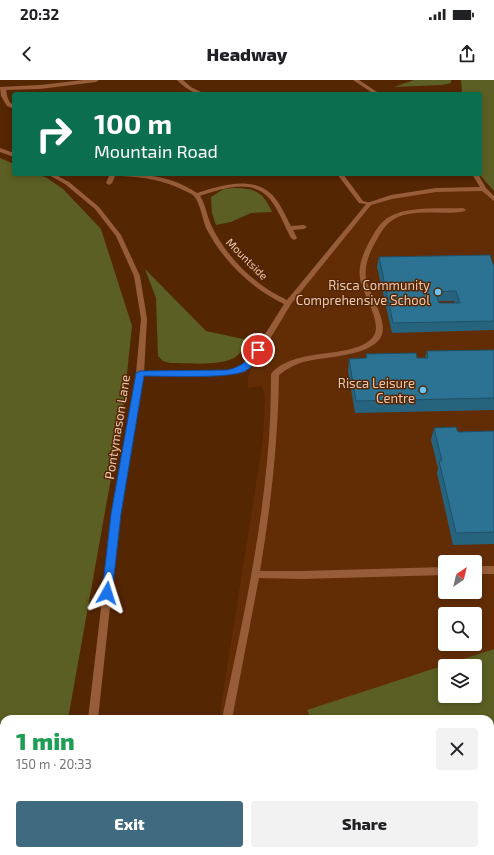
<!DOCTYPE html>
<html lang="en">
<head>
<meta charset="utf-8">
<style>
	body { margin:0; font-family:"Exo 2",sans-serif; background:#f2f2f2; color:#202124; height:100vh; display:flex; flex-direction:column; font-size:15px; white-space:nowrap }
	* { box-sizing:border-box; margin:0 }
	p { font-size:13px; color:#757577 }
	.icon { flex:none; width:22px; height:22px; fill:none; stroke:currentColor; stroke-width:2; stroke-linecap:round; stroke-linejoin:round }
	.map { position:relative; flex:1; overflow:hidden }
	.sheet { position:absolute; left:0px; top:635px; width:494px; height:140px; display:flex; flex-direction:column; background:#fff; border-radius:12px 12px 0 0; box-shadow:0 2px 6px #0003 }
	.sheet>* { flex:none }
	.banner { position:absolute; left:12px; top:12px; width:470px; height:84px; border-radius:4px; box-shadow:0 2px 6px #0003; background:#0b6e4f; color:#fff; overflow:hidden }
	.needle { width:26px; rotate:35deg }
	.tools { position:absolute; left:438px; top:475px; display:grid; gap:8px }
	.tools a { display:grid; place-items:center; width:44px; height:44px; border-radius:4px; background:#fff; box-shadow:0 2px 6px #0003; font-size:20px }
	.pin { position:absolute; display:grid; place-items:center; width:34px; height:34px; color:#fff; margin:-17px; border:2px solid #fff; border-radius:50%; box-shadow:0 1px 4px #0007 }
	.me { position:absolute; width:44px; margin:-22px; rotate:6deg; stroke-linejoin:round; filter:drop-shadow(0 0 3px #0008) }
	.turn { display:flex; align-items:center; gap:14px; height:84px; padding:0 16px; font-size:18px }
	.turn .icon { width:52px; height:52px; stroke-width:2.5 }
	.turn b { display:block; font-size:28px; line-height:34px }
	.round { display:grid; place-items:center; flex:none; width:42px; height:42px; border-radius:4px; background:#f2f2f2 }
	.overview { display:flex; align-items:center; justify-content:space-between; height:68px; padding:0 16px }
	h1 { font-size:24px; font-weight:800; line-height:30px; color:#1e9e55 }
	.action { display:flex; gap:8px; margin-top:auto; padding:8px 16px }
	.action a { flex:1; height:46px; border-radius:4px; background:#406a80; color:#fff; font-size:16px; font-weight:800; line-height:46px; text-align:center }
	.action a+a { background:#f2f2f2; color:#202124 }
	.status { display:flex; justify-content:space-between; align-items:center; height:28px; padding:0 20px; background:#fff; direction:ltr }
	.status svg { height:11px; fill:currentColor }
	header { display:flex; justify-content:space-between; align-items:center; height:52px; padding:0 16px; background:#fff; font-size:18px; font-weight:800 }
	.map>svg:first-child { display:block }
	.built { fill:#622d04; fill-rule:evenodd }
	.green { fill:#5c5f23; fill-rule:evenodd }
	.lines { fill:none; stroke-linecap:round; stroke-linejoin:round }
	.service { fill:#975d39; fill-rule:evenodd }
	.minor { fill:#975d39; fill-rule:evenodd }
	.tertiary { fill:#975d39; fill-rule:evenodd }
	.wall { fill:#26637e; fill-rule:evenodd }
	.building { fill:#2c7393; stroke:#1f5067; fill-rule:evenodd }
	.route { fill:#1a73e8; stroke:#114b97 }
	.poi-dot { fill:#68c4f0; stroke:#552602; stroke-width:1.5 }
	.labels { text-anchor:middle; stroke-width:3; stroke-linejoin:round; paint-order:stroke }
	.far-street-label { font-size:11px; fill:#efc9b4; stroke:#552602 }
	.poi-label { font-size:13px; fill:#efc9b4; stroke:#552602; text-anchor:end }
	.street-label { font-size:13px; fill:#efc9b4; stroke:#552602 }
</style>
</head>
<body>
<div class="status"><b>20:32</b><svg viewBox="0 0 49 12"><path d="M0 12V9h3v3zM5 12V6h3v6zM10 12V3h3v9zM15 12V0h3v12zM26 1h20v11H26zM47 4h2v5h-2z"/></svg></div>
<header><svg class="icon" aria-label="back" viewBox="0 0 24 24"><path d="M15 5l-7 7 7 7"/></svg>Headway<svg class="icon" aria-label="share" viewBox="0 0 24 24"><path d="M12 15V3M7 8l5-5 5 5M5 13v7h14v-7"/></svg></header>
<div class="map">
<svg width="494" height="775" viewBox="0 0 494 775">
	<rect width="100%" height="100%" fill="#552602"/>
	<path class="built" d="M484,109l10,10v656h-405v-4h401v-132h-271l44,-279 2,-43 -3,-11 -14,2v-10l7,-21 33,-54 81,-99 47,-12zM445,482h30v30h-30zM445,534h30v30h-30zM445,586h30v30h-30z"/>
	<path class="green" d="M414,0h37v3l-9,2 -48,2z
		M461,0h33v111l-15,-17h1v-80h-18z
		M0,78l14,6v10h23l10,4 16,11 38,40 31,97 -9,85 -55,308h-64v132h47v4h-51z
		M232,108c22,0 31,3 40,24l-21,1 -20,9 -15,3 -4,-12 -1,-16 13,-8z
		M145,189l61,62 42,9c-3,4 -6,12 -10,15 -13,12 -50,8 -68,8l-7,-2 -5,-5 -2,-58z
		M494,569v206h-120l-2,-4h118v-132h-179l-4,-9zM445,586h30v30h-30z"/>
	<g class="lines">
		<path class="service" d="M337,94h6l20,27 8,2v2l-12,-2z
			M463,128l3,2 -1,1c-23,5 -47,-3 -69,7 -10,5 -15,14 -20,23 -6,11 -12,24 -10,37 3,18 27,48 12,63 -17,17 -56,15 -78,22 -8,3 -15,7 -21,12 -1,66 -8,131 -19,196h42l143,-4v8l-143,4 -43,-1 -27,141h-10c18,-85 37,-170 45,-257 3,-29 4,-59 4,-88 23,-28 81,-14 101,-36 13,-13 -10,-44 -12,-60 -2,-12 3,-24 8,-34 5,-9 10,-19 18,-25 19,-14 54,-10 77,-11z
			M475,486h19v8h-19z"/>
		<path class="minor" d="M84,0h15l-3,2 -56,7 -34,1c1,6 2,13 8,15v4l-7,-3 -6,-10 -1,-9 40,-2z
			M177,0h6l8,7 14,7c-12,0 -20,-6 -28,-14z
			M353,0h6l21,14h-6z
			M110,94h6l-4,9 -3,2 -3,-2z
			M118,94c30,0 53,2 79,19 22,-7 51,-17 72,-1 10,8 16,23 22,34l13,-1 3,2 -3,2 -11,1 4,8 -1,1 -2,1 -3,-2c-7,-13 -12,-28 -22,-40 -18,-20 -48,-9 -69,-2 6,9 7,21 12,31 16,32 43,58 75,73l80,-97 24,-8 45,-7 44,-1 -8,-13h6l8,14 8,8v5l-12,-10 -46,1 -44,7 -21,6 -80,99 -33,55 -13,13 -18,3h-87l-4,-2 1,-2h90l13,-3 12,-13 32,-51c-33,-16 -61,-43 -78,-76 -4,-10 -5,-23 -12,-32 -3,-3 -7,-4 -11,-6 -20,-10 -39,-13 -62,-14z"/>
		<path class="tertiary" d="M0,68l14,5v4l-14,-5z
			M47,94h7l15,8 30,25 22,28 19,41 7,43 -3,54 -24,141 -22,205h-10l24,-205 24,-141 5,-54 -7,-43 -18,-40 -21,-27 -30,-25z
			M66,771h10l-1,4h-10z"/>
	</g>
	<path class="wall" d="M379,177l115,10v63l-102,3 -15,-66zM438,221h16l1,2h-16z
		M494,270v60l-139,3 -7,-42 1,-12 17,-1v-4l51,4h8l2,-7z
		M434,348l24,4 36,-1v113l-41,1 -16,-72 1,-5 -7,-28z"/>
	<path class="building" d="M490,175l4,12v54l-101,2 -14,-66zM456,211l4,12h-21l-4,-11z
		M494,270v48l-138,3 -7,-42 18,-1 -1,-4 50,-1 1,5h11l-1,-7z
		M456,347l2,5 36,-1v101l-38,1 -17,-72h3l-8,-33z"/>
	<path class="route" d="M256,268h2l5,2c-4,8 -10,17 -18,21 -14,8 -82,5 -101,5l-23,138 -9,79 -5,4 -3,-1 -2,-3 9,-79 25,-141 4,-2 87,-1c14,-3 21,-9 29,-22z"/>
	<g class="poi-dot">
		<circle cx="438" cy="212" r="4"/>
		<circle cx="423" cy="310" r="4"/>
	</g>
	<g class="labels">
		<g class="far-street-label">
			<text transform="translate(247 179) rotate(45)" y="4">Mountside</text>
		</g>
		<g class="poi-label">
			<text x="430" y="210">Risca Community<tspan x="430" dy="15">Comprehensive School</tspan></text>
			<text x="415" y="308">Risca Leisure<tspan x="415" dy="15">Centre</tspan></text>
		</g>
		<g class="street-label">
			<text transform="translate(117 347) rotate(-81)" y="5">Pontymason Lane</text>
		</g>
	</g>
</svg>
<div class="tools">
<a><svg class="needle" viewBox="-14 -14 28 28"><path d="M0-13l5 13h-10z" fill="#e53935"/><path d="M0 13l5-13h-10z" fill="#757577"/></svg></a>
<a><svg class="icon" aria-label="search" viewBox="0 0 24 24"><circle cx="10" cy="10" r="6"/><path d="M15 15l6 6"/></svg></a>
<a><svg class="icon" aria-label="layers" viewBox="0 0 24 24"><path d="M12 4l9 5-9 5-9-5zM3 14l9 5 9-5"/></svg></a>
</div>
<div class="pin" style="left:258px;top:270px;background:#d93025"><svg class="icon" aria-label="arrive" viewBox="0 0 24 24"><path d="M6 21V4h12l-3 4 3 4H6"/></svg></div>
<svg class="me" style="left:107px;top:513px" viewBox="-20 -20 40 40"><path d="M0-17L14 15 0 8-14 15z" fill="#1a73e8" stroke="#fff" stroke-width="4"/></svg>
<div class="banner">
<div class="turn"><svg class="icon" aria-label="right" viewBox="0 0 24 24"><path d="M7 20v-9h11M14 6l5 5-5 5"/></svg><div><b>100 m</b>Mountain Road</div></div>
</div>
<section class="sheet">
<div class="overview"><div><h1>1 min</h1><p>150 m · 20:33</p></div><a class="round"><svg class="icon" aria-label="close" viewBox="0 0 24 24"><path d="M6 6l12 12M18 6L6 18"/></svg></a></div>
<div class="action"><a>Exit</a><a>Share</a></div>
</section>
</div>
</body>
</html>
